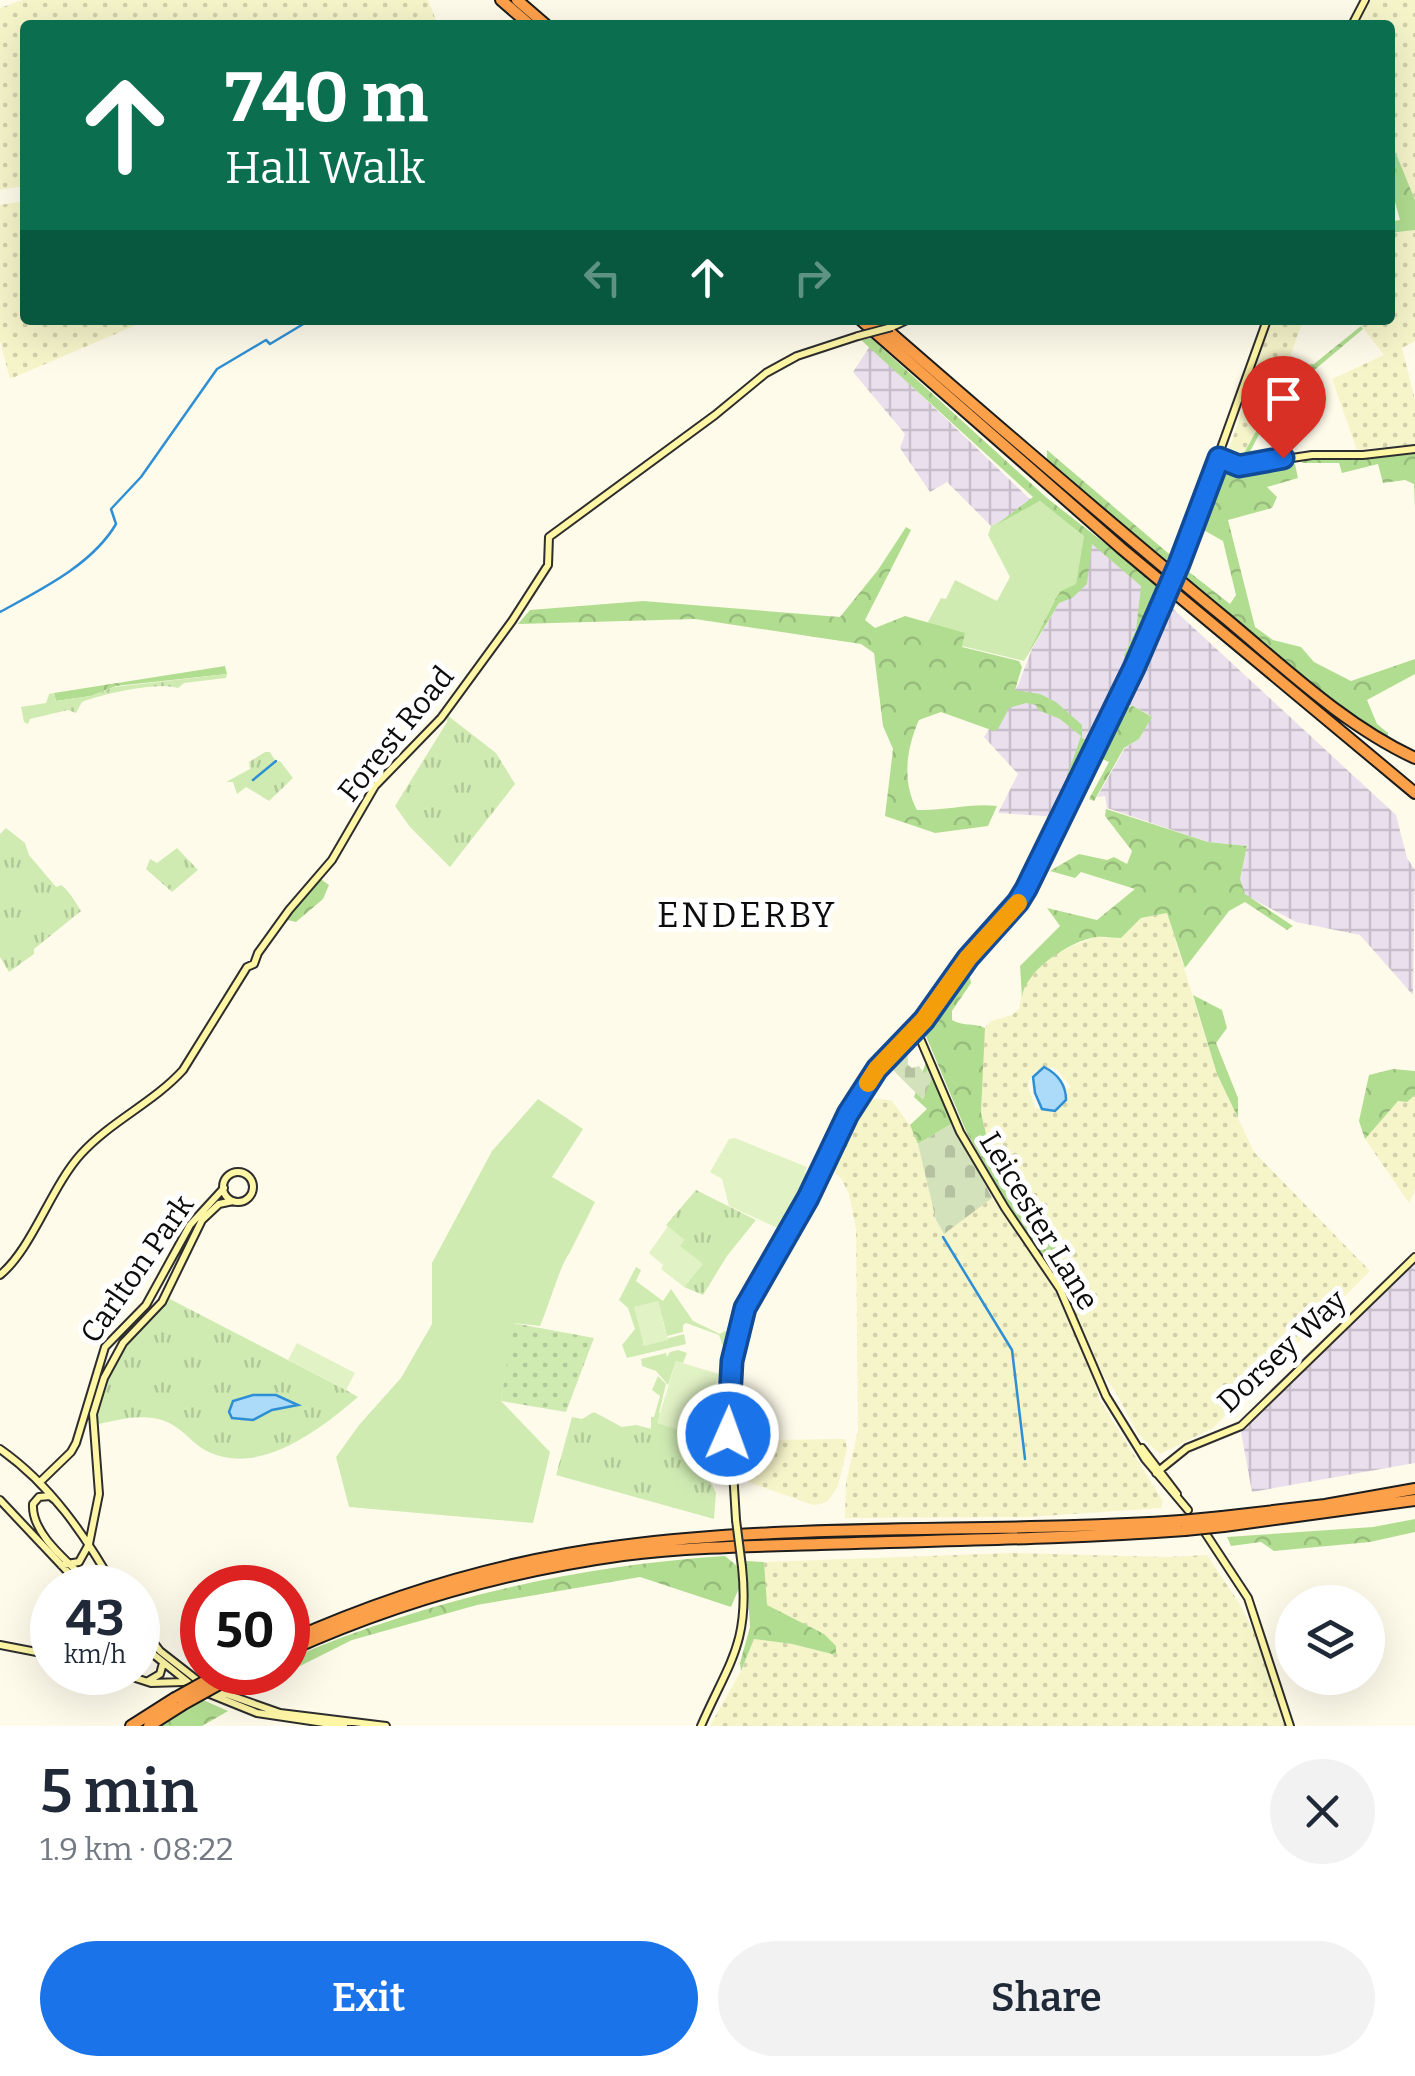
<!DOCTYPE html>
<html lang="en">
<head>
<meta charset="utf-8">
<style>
	body { margin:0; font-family:Bitter,serif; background:#f2f2f3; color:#1f2937; height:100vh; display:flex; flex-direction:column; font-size:38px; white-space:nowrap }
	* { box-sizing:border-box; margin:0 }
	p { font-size:32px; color:#747a83 }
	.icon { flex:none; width:55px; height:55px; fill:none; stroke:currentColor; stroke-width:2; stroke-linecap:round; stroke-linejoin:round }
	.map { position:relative; height:1726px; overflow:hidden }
	.drawer { display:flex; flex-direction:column; background:#fff; flex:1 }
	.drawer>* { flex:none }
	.top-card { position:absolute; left:20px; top:20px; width:1375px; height:305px; border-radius:10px; box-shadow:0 10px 40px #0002; background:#0b6e4f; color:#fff; overflow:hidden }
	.buttons { position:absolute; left:1275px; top:1585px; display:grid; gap:20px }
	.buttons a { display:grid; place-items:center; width:110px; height:110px; border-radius:50%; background:#fff; box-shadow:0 10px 40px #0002; font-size:50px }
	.speed { position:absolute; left:30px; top:1565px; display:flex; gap:20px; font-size:50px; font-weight:700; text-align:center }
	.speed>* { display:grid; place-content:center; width:130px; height:130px; border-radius:50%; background:#fff; box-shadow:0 10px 40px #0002; line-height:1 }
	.speed small { font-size:25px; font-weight:400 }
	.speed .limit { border:15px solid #d22; background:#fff; color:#111 }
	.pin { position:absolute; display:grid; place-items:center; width:85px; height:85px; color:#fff; margin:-102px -42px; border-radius:50% 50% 50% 0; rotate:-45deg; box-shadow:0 0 10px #0007 }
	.pin .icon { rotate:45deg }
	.me { position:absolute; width:110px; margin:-55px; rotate:2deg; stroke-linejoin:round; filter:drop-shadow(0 0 8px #0008) }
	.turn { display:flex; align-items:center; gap:35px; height:210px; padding:0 40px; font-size:45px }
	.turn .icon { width:130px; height:130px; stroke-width:2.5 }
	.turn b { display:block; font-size:70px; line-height:85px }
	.lanes { display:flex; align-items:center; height:95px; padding:0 40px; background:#0003; justify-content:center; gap:50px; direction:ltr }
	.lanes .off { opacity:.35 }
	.round { display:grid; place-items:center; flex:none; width:105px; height:105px; border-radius:52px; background:#f2f2f3 }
	.headline { display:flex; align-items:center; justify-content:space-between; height:170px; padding:0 40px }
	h1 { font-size:60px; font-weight:600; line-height:75px }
	.action { display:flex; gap:20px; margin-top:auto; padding:20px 40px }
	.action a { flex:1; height:115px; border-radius:60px; background:#1a73e8; color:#fff; font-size:40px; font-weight:600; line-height:115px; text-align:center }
	.action a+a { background:#f2f2f3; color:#1f2937 }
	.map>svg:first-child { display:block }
	.industrial { fill:url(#industrial-grid) }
	.farmland { fill:url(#farmland-dots); fill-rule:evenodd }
	.grass { fill:#cfebb2 }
	.forest { fill:url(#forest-crowns) }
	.cemetery { fill:url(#cemetery-stones) }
	.park { fill:url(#park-tufts) }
	.garden { fill:url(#garden-dots) }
	.pitch { fill:#e1f2c5 }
	.water { fill:#acdbfa; stroke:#2e8fd5; stroke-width:2.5 }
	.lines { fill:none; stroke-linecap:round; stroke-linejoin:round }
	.stream { stroke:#2e8fd5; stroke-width:2.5 }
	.secondary-casing { stroke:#2e2e2e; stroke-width:10 }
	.highway-casing { stroke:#1d1d1d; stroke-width:14 }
	.secondary { stroke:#fff7a6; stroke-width:6 }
	.highway { stroke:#fda04a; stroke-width:10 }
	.secondary-bridge-casing { stroke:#2e2e2e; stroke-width:10; stroke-linecap:butt }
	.highway-bridge-casing { stroke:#1d1d1d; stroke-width:14; stroke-linecap:butt }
	.secondary-bridge { stroke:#fff7a6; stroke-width:6 }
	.highway-bridge { stroke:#fda04a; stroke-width:10 }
	.route-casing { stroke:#114b97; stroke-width:25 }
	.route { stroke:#1a73e8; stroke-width:18 }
	.slow { stroke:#f59e0b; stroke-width:18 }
	.labels { text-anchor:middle; stroke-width:10; stroke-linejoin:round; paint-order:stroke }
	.street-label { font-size:30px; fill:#0c0c0c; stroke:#fff }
	.quarter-label { font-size:35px; letter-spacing:2.5px; fill:#0c0c0c; stroke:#fff }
</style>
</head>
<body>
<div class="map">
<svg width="1415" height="1726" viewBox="0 0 1415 1726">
	<defs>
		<pattern id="industrial-grid" width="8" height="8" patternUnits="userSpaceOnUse" patternTransform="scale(2.5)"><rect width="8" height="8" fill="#eadfec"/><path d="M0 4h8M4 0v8" fill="none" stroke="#c8bec9"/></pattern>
		<pattern id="farmland-dots" width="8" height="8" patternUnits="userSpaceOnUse" patternTransform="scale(2.5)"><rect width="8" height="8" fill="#f6f4c9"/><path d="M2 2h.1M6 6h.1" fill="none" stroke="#d2d0ab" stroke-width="1.8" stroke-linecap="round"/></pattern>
		<pattern id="forest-crowns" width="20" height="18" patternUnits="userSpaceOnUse" patternTransform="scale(2.5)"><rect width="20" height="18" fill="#b1dd90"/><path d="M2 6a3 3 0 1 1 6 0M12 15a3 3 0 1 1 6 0" fill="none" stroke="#97bc7b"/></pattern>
		<pattern id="cemetery-stones" width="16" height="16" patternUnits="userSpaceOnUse" patternTransform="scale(2.5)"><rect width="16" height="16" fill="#d4e2bb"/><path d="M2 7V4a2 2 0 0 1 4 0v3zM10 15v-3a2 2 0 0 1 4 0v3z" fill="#b5c1a0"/></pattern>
		<pattern id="park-tufts" width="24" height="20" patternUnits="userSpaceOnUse" patternTransform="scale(2.5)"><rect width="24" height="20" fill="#cfebb2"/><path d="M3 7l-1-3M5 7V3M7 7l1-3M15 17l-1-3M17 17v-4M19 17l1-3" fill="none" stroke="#b1c898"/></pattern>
		<pattern id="garden-dots" width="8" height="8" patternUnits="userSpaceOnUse" patternTransform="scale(2.5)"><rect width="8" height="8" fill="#cfebb2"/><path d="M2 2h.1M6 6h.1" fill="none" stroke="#b1c898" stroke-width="1.8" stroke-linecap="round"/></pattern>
	</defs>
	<rect width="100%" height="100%" fill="#fffbeb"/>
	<path class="industrial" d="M870,346l165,158 -44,22 -44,-44 -17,10 -30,-44 5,-14 -52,-62z
		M1092,543l50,43 -6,44 -12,25 3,16 -5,15 -64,131 -60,-4 20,-39 -34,-37 34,-52 14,-36 27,-46 13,-6z
		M1170,606l226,209 11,43 8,12 -2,125 -53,-60 -64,-13 -53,-28 -3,-14 7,-34 -39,-4 -101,-34 -2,-12 -8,1 28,-49 15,-10 11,-22 -18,-10 -13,-2z
		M1415,1264v199l-163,29 -11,-60z"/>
	<path class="farmland" d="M22,0h406l10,25h-413v161l-25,4v-182z
		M1371,0h44v200l-25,-61v-114h-33z
		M25,201v119h123l-138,59 -10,-38v-136z
		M1415,230v111l-13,7 13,52v44l-58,6 -25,-71 52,-24 -27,-35h33v-84l2,-3z
		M1271,320h32l-19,53 -42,84 -15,-1z
		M1167,913l50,161 37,78 116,119 -157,157 -53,26 -22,-20 -23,-43 -12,-16 -41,-91v-24l-8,-16 -16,-12 -13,-21 -36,-65 -8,-33 4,-85 6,-7 21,-6 7,-6 4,-24 26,-27 18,-10 28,-11 26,1 20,-20zM1055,1067l16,20 -35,22 -8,-23 3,-10 5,-5z
		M1415,1095v95l-6,13 -44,-64 16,-22 18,-16 8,1z
		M864,1098l27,2 19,25 13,31 13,64 7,13 49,-35 64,92 40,92 3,17 64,102 -2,7 -133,9 -183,1 1,-36 12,-51 -2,-202 -7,-35 -7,-14 -14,-16z
		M845,1439l2,10 -9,37 -10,15 -7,3 -8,1 -65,-23 -8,-39 18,-3z
		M1012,1553l155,4 40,-2 32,48 27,53 19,70h-575l31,-55 13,-32 38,5 44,11 -12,-21 -58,-29 -2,-43z"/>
	<path class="grass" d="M1040,501l45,35 -9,49 -20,13 -32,63 -62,-15 -34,-24 13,-24 5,1 9,-19 42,21 13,-24 -22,-42 3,-9z
		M538,1099l45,30 -31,48 43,25 -26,52c-8,9 -22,57 -29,72l-26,-3 -13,78 49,51 -17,71 -184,-16 -13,-50 23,-32 42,-47 31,-54v-61l60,-112z
		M636,1267l5,3 -5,11 27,20 8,-12 22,32 27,13 5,-3 7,2 -4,16h-4l-5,-14 -33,-12 -3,2v7l-16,4 -9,-35 -15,44 41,-11 2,10 -59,14 -5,-13 13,-16 -7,-21 -9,-8z
		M678,1350l9,3 -4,10 -7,-2 -8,24 -12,-14 -14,-5 -1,-7 25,-6 1,4 3,-5z
		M725,1371l-13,73 -61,-15v-12h3l6,-21 -8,-6 6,-14 8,8 -7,29 41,24 16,-53h5z"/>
	<path class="forest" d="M1390,139l25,61v30l-25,3v-11l10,-2 -10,-36z
		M1361,326l2,3 -51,43 -7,-3 -14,5 -45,85 -4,-2 49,-91 23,-2z
		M871,338l176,160 115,90 -40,98 5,-15 -3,-16 12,-25 5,-44 -49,-42 -5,40 -15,14 -13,5 -35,58 32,-63 5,-7 15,-7 8,-48 -44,-35 -44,24 37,-28 -172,-157z
		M1047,450l128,109 -3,11 -125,-109z
		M1415,453v54l-1,-23 -9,-4 -22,3 -5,-19 -36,9 -3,-10h-37v-3z
		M1295,464l3,14 -31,9 10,10 -5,11 -44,12 27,107 18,13 28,7 13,15 37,19 64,-22v15l-48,26 10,24 11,9v6l-40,-27 -168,-137 4,-7 46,36 6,-9 -13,-54 -23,-13 24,-55z
		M906,527l5,3 -46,90 10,8 30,-12 60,17 -3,14 57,14 3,6 -7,23 25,4 16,8 26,23v13l9,5 -10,20 -13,18 -2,-2 15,-43 -21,-17 -22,-9 -2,-5 -10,-2 -17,5 -11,21 -4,2 -53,-19 -22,8c-13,29 -17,62 -2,90 28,1 53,-7 80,-4l-9,20 -53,7 -50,-17 8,-67 -10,-23 -9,-73 -13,-9 -166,-25 -177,5 12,-14 113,-9 197,16 38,-47z
		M225,666l2,8 -111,12 -25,10 -35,5 -2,-8z
		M1133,706l19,11 -13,22 -15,9 -30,53 -5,-2 20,-37 -11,-5 26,-49z
		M1106,809l102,33 39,4 -7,33 5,15 48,32 -6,4 -42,-28 -16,9 -44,57 -18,-55 -26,5 -20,20c-8,0 -17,-2 -25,-1 -27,4 -71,34 -74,60l-2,-31 40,-40 -13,-18 50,12 38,-31 -54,-17 -6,6 -25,-7 29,-17 28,6 7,-3 13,7 5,-13 -27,-35z
		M318,877l11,8 -6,14 -27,23 -13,-3z
		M969,972l2,11 -19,28v9c11,7 21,2 33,8l-4,85 8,33 49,86 16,12 8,16v24l-55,-81 -41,-72 -43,-102z
		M1193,995l29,15 5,18 -11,15 22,55v20l-21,-44z
		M927,1059l26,64 -35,21 -8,-19 17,-16 -13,-12z
		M1393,1069l22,2v24l-8,7 -9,-1 -33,38 -6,-18 10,-46z
		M1415,1519v13l-45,10 -96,9 -13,-9 -30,4 -4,-9 146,-10z
		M725,1556l12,10 2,22 -8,19 -91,-30 -163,28 -125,35 -64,32v-13c139,-59 285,-93 437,-103z
		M746,1561l18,1 3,43 57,29 12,12v9l-44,-11 -38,-5 -13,32 -1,-8 10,-36z
		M203,1700l25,11 -26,15h-42z"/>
	<path class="cemetery" d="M907,1042l1,23 4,3 7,-2 5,7 5,-5 4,8 -10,24 -36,-36z
		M953,1123l39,75 -48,36 -8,-14 -18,-76z"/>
	<path class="park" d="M227,674l-1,4 -42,5 -6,5c-21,-6 -72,5 -96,14l-6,11 -8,-3 -38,9 -2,5 -4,-2 -3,-15 25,-4 3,-9 5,-1 2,8 35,-5 23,-9z
		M447,715l49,38 19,31 -65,83 -40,-40 -15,-21 52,-84z
		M265,752h5l6,10 4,-1 13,17 -24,23 -23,-14 -9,7 -4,-12h-7l24,-13 -1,-7z
		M6,828l19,15 4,12 27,32 5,-2c7,4 15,18 20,26l-47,38v5l-25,18 -9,-15v-123z
		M177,848l21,22 -26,22 -26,-23 4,-10 7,4z
		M696,1190l60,30 -29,36 -24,39 -19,-8 18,-23 -23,-18 5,-6 -18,-15z
		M166,1297l180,93 12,7c-36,31 -96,78 -147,56 -12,-5 -21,-15 -31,-23 -24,-20 -54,-12 -81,-6l-2,-3c2,-29 13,-59 32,-82 13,-15 28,-24 37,-42z
		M594,1412l28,15 14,-2 76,19 -2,37 6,12 -2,26 -158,-44 16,-58 10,2z"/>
	<path class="garden" d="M513,1323l81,15 -28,74 -65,-11z"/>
	<path class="pitch" d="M735,1138l72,29 -2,5 5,3 -30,54 -51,-23 -7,-27 -12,-7 19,-33z
		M668,1226l16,14 -4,6 23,18 -19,23 -23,-18 2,-4 -14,-12z
		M658,1301l10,39 -24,6 -10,-39z
		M297,1343l58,30 -9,17 -58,-30z
		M676,1361l43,13 -19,63 -43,-14z"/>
	<path class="water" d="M1044,1067c14,7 22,17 22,33l-11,11 -13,-2 -7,-16 -2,-16z
		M253,1395h23l22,10 -26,5 -19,10 -21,-2 -3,-6 4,-11z"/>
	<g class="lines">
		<path class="stream" d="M0,612c40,-22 92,-47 116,-88l-5,-15 30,-32 76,-108 49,-29 4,4 40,-24
			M253,780l23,-19
			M943,1237l69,113 13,109"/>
		<g class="secondary-casing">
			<path id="secondary" d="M1352,25l13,-25
				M892,327l15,-7
				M1219,458l20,8 73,-11h51l52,-6
				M1179,565l88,-245
				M916,1029l44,103 45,76 55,81 46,107 39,63 43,51
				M223 1187a15 15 0 1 1 30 0a15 15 0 1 1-30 0Z
				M0,1275c32,-26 51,-88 81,-121 30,-33 72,-51 102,-84l64,-103 7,-3 4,-11 31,-43 43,-50 43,-74 66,-68 71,-97 36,-56 1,-28 166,-122 51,-42 31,-17 61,-20
				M1142,1448l35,46
				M0,1449c50,35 85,86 115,139
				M1156,1473l31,-25 54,-22 174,-169
				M40,1482l31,-30 5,-9 29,-96 41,-42 44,-80 34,-37
				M0,1500l83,88
				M55,1500l-5,-4 -11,1 -6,7c-2,32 40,61 61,84
				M736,1520l-7,-114 8,-72 14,-39 57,-97 41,-84 28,-45 39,-40 52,-71 50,-56 104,-208 42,-96
				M1202,1528l46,70 42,128
				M61,1565l18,-3 10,-18 10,-50 -6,-80 11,-36 19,-35 39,-41 40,-82 17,-16 14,-3
				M138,1622l22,29 41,32
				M138,1634l12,14
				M138,1642l56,45
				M0,1645l52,10
				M117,1672l34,11 32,-1
				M148,1681l12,-7 3,-11
				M212,1689l68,24 106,13
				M205,1692l52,21 87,13
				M701,1726c28,-64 49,-83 41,-159"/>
		</g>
		<g class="highway-casing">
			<path id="highway" d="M501,0l29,25
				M517,0l29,25
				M861,320l260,228 294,245
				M876,320c115,100 231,201 349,298 60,50 119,107 190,140
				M1222,1517l103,-12 90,-16
				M1224,1526l191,-26
				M288,1641c105,-47 218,-81 333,-95 185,-24 374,-12 560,-25
				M288,1651c106,-48 219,-80 335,-96 65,-8 131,-9 197,-11 121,-4 243,-5 365,-14
				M227,1680l15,-8
				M131,1726l44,-28
				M149,1726l33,-21"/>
		</g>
		<use href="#secondary" class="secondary"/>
		<use href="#highway" class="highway"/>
		<g class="secondary-bridge-casing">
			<path id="secondary-bridge" d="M858,336l34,-9
				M1164,598l15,-33
				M736,1520l6,47"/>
		</g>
		<g class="highway-bridge-casing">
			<path id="highway-bridge" d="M1181,1521l41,-4
				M1185,1530l39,-4
				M175,1698l43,-24
				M182,1705l45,-25"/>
		</g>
		<use href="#secondary-bridge" class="secondary-bridge"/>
		<use href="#highway-bridge" class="highway-bridge"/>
	</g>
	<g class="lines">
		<g class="route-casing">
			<path id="route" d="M728,1434l4,-73 13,-53 63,-110 40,-84 29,-45 47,-49 44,-62 50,-56 8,-13 108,-221 45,-104 40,-106 20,8 44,-8"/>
		</g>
		<use href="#route" class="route"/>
		<path class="slow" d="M868,1083l9,-14 47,-49 44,-62 50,-55"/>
	</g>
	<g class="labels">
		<g class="street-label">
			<text transform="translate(396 734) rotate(-51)" y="10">Forest Road</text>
			<text transform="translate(1039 1221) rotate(59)" y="10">Leicester Lane</text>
			<text transform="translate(137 1269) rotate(-55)" y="10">Carlton Park</text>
			<text transform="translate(1282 1351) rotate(-43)" y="10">Dorsey Way</text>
		</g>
		<g class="quarter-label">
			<text x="747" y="927">ENDERBY</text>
		</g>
	</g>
</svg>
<div class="buttons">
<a><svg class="icon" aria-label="layers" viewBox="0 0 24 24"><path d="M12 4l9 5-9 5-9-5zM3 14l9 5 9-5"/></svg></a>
</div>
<div class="speed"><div>43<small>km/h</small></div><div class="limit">50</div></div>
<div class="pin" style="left:1283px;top:458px;background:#d93025"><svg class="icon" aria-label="arrive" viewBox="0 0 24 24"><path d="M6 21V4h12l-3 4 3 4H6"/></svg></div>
<svg class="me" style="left:728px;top:1434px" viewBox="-20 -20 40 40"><circle r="17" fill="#1a73e8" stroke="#fff" stroke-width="3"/><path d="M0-11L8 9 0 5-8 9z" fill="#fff"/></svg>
<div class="top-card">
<div class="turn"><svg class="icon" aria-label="ahead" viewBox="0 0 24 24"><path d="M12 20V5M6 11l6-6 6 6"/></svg><div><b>740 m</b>Hall Walk</div></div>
<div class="lanes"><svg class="icon off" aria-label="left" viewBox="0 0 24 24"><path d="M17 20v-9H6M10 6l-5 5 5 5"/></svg><svg class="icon" aria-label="ahead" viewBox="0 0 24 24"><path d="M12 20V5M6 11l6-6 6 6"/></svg><svg class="icon off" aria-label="right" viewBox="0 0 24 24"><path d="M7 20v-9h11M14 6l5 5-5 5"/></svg></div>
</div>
</div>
<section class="drawer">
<div class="headline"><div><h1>5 min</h1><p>1.9 km · 08:22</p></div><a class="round"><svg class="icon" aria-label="close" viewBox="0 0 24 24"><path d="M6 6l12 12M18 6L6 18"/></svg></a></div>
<div class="action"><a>Exit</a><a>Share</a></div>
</section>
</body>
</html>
